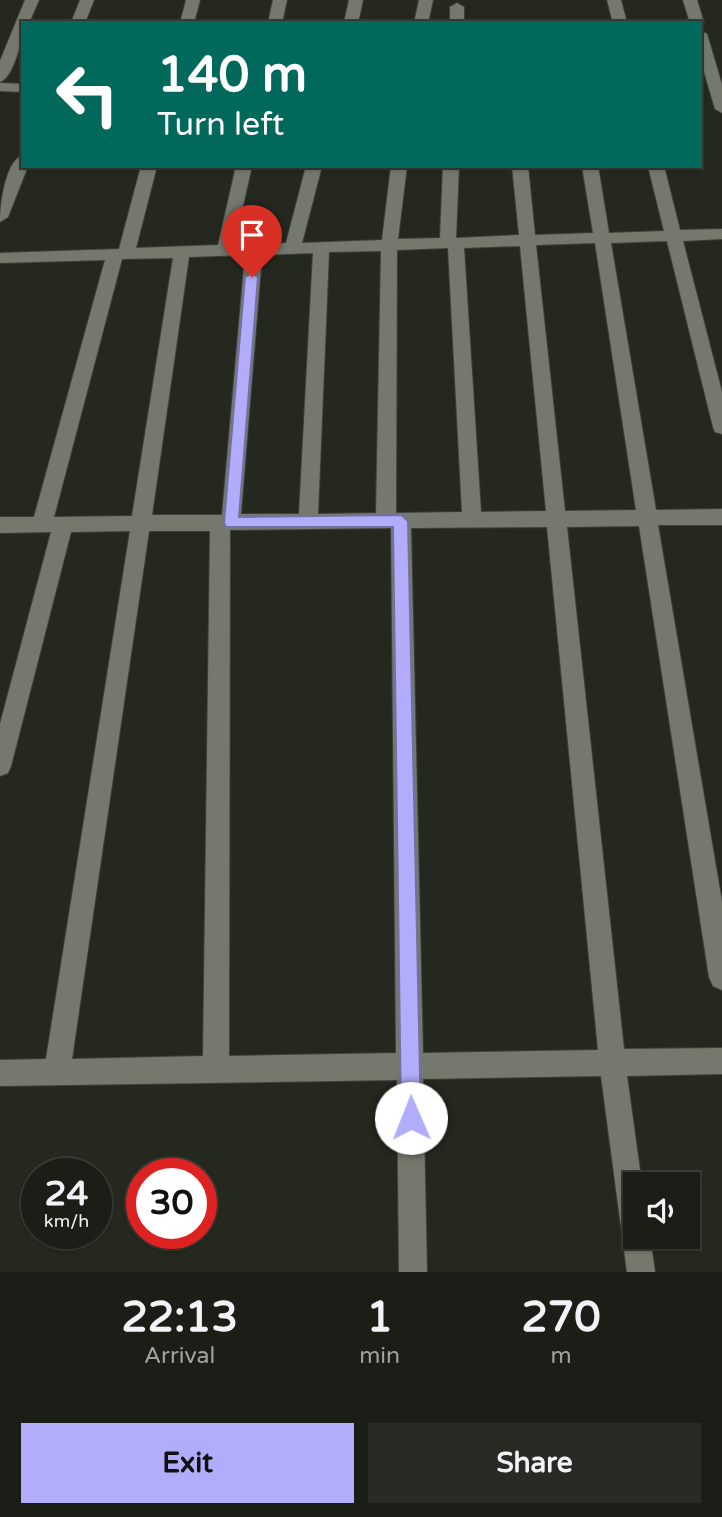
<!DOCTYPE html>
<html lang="en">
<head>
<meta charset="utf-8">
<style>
	body { margin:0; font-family:"Varela Round",sans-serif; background:#282b23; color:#f1f3f6; height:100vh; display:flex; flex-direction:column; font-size:26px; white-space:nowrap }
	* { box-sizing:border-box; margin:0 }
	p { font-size:23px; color:#a0a2a1 }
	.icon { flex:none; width:38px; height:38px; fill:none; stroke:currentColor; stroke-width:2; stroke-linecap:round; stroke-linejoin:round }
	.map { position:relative; height:1272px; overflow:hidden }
	.details { display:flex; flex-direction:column; background:#1b1e16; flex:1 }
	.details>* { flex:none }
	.guide { position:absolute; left:21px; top:21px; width:681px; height:147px; border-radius:0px; box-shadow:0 2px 5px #0004,0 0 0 2px #393c35; background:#00695c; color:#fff; overflow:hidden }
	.fabs { position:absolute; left:623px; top:1172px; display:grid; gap:14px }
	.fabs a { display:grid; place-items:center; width:77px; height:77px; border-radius:0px; background:#1b1e16; box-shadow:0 2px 5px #0004,0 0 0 2px #393c35; font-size:35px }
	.speed { position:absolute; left:21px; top:1158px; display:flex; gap:14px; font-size:35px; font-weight:700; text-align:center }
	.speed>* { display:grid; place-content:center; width:91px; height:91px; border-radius:50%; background:#1b1e16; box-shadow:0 2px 5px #0004,0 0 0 2px #393c35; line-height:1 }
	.speed small { font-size:18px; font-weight:400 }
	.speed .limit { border:10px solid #d22; background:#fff; color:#111 }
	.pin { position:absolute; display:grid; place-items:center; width:60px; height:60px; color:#fff; margin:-72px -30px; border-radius:50% 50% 50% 0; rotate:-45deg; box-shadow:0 0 7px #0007 }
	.pin .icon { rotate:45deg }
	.me { position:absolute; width:77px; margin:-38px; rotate:359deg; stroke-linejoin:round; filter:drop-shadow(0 0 5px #0008) }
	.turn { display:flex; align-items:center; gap:24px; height:147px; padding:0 21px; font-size:32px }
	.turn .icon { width:91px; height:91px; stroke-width:2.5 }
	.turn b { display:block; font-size:49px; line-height:60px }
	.eta { display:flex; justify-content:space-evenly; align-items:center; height:119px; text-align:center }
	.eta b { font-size:42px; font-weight:700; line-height:49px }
	.action { display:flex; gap:14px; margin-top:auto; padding:14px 21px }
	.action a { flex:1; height:80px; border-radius:0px; background:#b1adfa; color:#111; font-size:28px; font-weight:700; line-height:80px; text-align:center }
	.action a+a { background:#282b23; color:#f1f3f6 }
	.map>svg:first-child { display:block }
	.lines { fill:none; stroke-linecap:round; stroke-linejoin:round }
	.minor-casing { stroke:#3f423a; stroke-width:2 }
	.minor { fill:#74786d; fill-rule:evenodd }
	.route { fill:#b1adfa; stroke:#7370a2; stroke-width:2 }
</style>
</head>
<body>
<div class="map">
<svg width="722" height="1272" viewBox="0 0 722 1272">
	<rect width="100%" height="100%" fill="#24281e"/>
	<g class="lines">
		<g class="minor-casing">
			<path id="minor" d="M25,0h14l-10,23h-6c0,14 -9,54 -23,59v-21z
				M80,0h14l-9,23h-14z
				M186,0h14l-6,23h-14z
				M273,0h14l-5,23h-14z
				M349,0h14l-5,23h-14z
				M419,0h14l-5,23h-14z
				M607,0h14l6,23h-14z
				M683,0h14l7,23 -2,3 -2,-3h-10z
				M457,3l7,4v16h-14v-16z
				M700,30l7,4 15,51v28l-7,-4 -15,-51z
				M0,83l23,1v8l-23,-1z
				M23,155v11h5l-20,51 -8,5c0,-16 5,-61 23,-67z
				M141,166h16l-21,82 82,-3 18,-79h16l-18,79 52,-2 20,-77h16l-20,77 80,-3 9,-74h16l-9,73 42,-1 3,-72h16l-3,72 63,-3 -7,-69h16l7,69 58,-2 -11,-67h16l11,67 55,-2 -16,-65h16l16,64 42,-1v10l-39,2 39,151v42l-7,-2 -2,-5 -46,-186 -56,2 45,267 66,-1v16h-64l64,377v88l-9,-4 -4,-9 -70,-451 -72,1 57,522 98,-1v26l-95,2 15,109h-7v52h15l5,35h-28l-26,-196 -178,3 4,193h-28l-2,-192 -397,6v-26l46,-1 84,-528 -59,1 -60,234 -3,7 -8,3v-52l51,-192 -51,1v-16h34l71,-257 -105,3v-10l119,-4zM595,243l41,267 -71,1 -29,-266zM520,246l26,265 -65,1 -17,-264zM448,248l14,264 -66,1 1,-263zM381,251l-5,262 -58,1 11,-262zM313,253l-14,261h-58l21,-259zM245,255l-23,260h-70l37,-258zM173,258l-41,258 -78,1 68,-258zM547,527l51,523 -175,3 -12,-525zM391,528l5,525 -167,3 1,-526zM149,531h61l-7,525 -131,3z"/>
		</g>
		<use href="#minor" class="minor"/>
	</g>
	<path class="route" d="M252,273l6,4 -19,240 162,-2 7,6 13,597 -3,7 -7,3 -7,-3 -3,-7 -8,-591h-167l-2,-4 21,-246z"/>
</svg>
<div class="fabs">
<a><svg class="icon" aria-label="sound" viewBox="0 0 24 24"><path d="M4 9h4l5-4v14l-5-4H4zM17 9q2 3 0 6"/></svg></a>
</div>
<div class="speed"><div>24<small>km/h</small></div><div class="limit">30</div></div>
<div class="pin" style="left:252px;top:277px;background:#d93025"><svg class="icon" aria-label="arrive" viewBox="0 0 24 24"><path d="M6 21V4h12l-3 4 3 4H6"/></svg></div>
<svg class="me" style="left:411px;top:1118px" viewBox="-20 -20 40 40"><circle r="19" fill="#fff"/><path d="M0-13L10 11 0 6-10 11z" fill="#b1adfa"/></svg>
<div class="guide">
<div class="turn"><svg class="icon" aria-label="left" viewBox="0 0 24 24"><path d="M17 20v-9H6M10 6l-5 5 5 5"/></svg><div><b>140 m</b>Turn left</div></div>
</div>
</div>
<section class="details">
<div class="eta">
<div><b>22:13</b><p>Arrival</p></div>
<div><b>1</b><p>min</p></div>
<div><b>270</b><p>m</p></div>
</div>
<div class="action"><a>Exit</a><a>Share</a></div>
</section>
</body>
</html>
